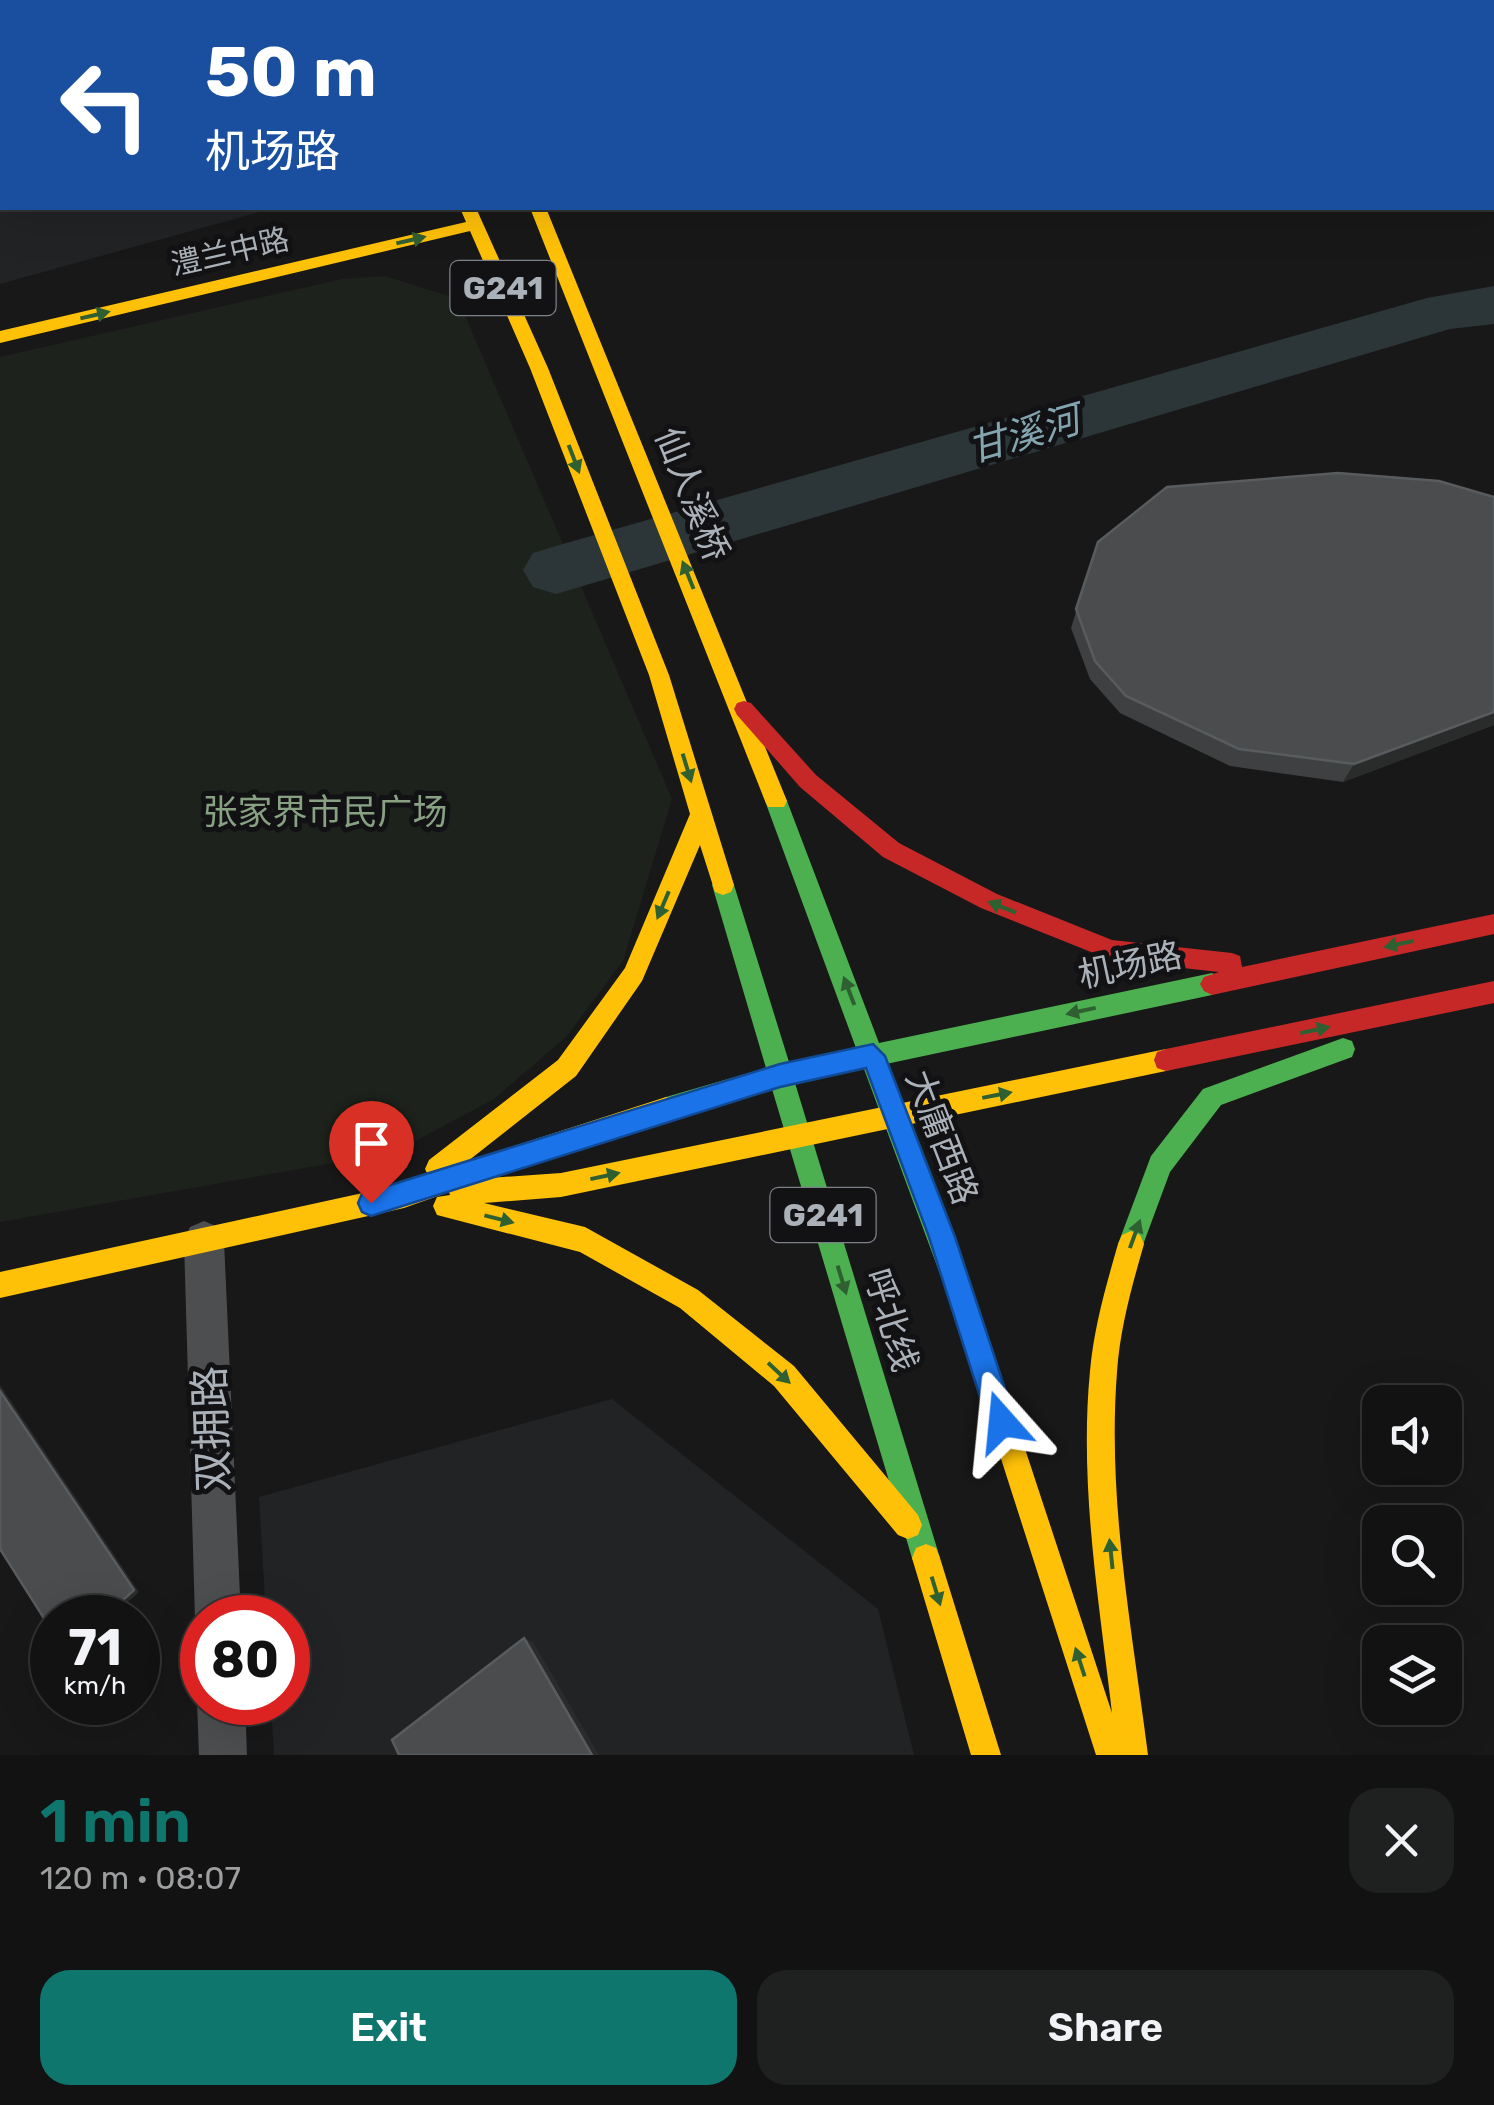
<!DOCTYPE html>
<html lang="en">
<head>
<meta charset="utf-8">
<style>
	body { margin:0; font-family:Rubik,"Noto Sans SC",sans-serif; background:#1f2020; color:#f1f3f6; height:100vh; display:flex; flex-direction:column; font-size:38px; white-space:nowrap }
	* { box-sizing:border-box; margin:0 }
	p { font-size:32px; color:#9c9e9f }
	.icon { flex:none; width:55px; height:55px; fill:none; stroke:currentColor; stroke-width:2; stroke-linecap:round; stroke-linejoin:round }
	.map { position:relative; height:1755px; overflow:hidden }
	.drawer { display:flex; flex-direction:column; background:#121212; flex:1 }
	.drawer>* { flex:none }
	.hud { position:absolute; left:0px; top:0px; width:1495px; height:210px; box-shadow:0 10px 40px #0002,0 0 0 2px #313232; background:#1a4fa0; color:#fff; overflow:hidden }
	.buttons { position:absolute; left:1362px; top:1385px; display:grid; gap:20px }
	.buttons a { display:grid; place-items:center; width:100px; height:100px; border-radius:20px; background:#121212; box-shadow:0 10px 40px #0002,0 0 0 2px #313232; font-size:50px }
	.speed { position:absolute; left:30px; top:1595px; display:flex; gap:20px; font-size:50px; font-weight:700; text-align:center }
	.speed>* { display:grid; place-content:center; width:130px; height:130px; border-radius:50%; background:#121212; box-shadow:0 10px 40px #0002,0 0 0 2px #313232; line-height:1 }
	.speed small { font-size:25px; font-weight:400 }
	.speed .limit { border:15px solid #d22; background:#fff; color:#111 }
	.pin { position:absolute; display:grid; place-items:center; width:85px; height:85px; color:#fff; margin:-102px -42px; border-radius:50% 50% 50% 0; rotate:-45deg; box-shadow:0 0 10px #0007 }
	.pin .icon { rotate:45deg }
	.me { position:absolute; width:110px; margin:-55px; rotate:342deg; stroke-linejoin:round; filter:drop-shadow(0 0 8px #0008) }
	.turn { display:flex; align-items:center; gap:35px; height:210px; padding:0 40px; font-size:45px }
	.turn .icon { width:130px; height:130px; stroke-width:2.5 }
	.turn b { display:block; font-size:70px; line-height:85px }
	.round { display:grid; place-items:center; flex:none; width:105px; height:105px; border-radius:30px; background:#1f2020 }
	.overview { display:flex; align-items:center; justify-content:space-between; height:170px; padding:0 40px }
	h1 { font-size:60px; font-weight:600; line-height:75px; color:#0f766e }
	.cta { display:flex; gap:20px; margin-top:auto; padding:20px 40px }
	.cta a { flex:1; height:115px; border-radius:30px; background:#0f766e; color:#fff; font-size:40px; font-weight:600; line-height:115px; text-align:center }
	.cta a+a { background:#1f2020; color:#f1f3f6 }
	.map>svg:first-child { display:block }
	.built { fill:#222325 }
	.green { fill:#1d221c }
	.lines { fill:none; stroke-linecap:round; stroke-linejoin:round }
	.river { fill:#2c3639; fill-rule:evenodd }
	.street { fill:#4c4e50; fill-rule:evenodd }
	.fast { fill:#4caf50; fill-rule:evenodd }
	.slow { fill:#ffc107; fill-rule:evenodd }
	.jam { fill:#c62828; fill-rule:evenodd }
	.wall { fill:#3e4041 }
	.shaded-wall { fill:#2a2b2b }
	.building { fill:#4a4c4e; stroke:#595c5e; stroke-width:2.5 }
	.oneway { fill:#2f6032 }
	.route { fill:#1a73e8; stroke:#114b97; stroke-width:2.5 }
	.labels { text-anchor:middle; stroke-width:10; stroke-linejoin:round; paint-order:stroke }
	.far-street-label { font-size:30px; fill:#aab1b8; stroke:#121214 }
	.shield { fill:#121214; stroke:#7c8187; stroke-width:2.5 }
	.shield-label { font-size:32px; font-weight:bold; fill:#aab1b8 }
	.street-label { font-size:35px; fill:#aab1b8; stroke:#121214 }
	.park-label { font-size:35px; fill:#87a182; stroke:#121214 }
	.water-label { font-size:38px; font-style:italic; fill:#83a5b0; stroke:#121214 }
	.near-street-label { font-size:42px; fill:#aab1b8; stroke:#121214 }
</style>
</head>
<body>
<div class="map">
<svg width="1494" height="1755" viewBox="0 0 1494 1755">
	<rect width="100%" height="100%" fill="#181818"/>
	<path class="built" d="M0,0h318l-316,2v206h272l-274,76z
		M612,1399l266,210 36,146h-640l-3,-52 17,-1v-84l-22,-1 -7,-120z"/>
	<path class="green" d="M385,276l73,23 214,500 -49,162 -57,76 -72,62 -99,53 -395,70v-865l342,-78z"/>
	<g class="lines">
		<path class="river" d="M1494,286v38l-44,5 -894,265 -23,-7 -10,-17 10,-17 23,-7 871,-248z"/>
		<path class="street" d="M1406,0h28l1,2h-27z
			M204,1221l14,6 6,14 17,377h-39v16l-7,-16 -11,-377 6,-14z
			M202,1690v12h43l2,53h-48l-2,-53z"/>
		<path class="fast" d="M372,0h14l1,2h-14z
			M776,792l8,3 3,6 92,242 333,-70 8,4 4,7 -4,7 -8,4 -326,69 93,245 -4,9 -9,4 -9,-4 -4,-9 -89,-240 -69,14 145,475 -4,10 -10,4 -10,-4 -4,-10 -140,-469 -106,32 -9,-4 -3,-8 3,-8 9,-4 100,-29 -54,-183 3,-7 8,-3 8,3 3,7 55,177 67,-14 -91,-247 3,-6z
			M1343,1038l9,3 3,8 -3,8 -131,48 -51,67 -30,81 -9,4 -9,-4 -4,-9 33,-88 52,-67z"/>
		<path class="slow" d="M433,0h14l1,2h-14z
			M1492,15h2v8h-2z
			M460,208h16l72,160 121,307 65,210 -3,7 -8,3 -8,-3 -15,-47 -58,136 -66,95 -108,85 198,-64 9,4 3,8 -3,8 -186,61 72,-5 605,-124 9,3 3,8 -3,8 -9,3 -605,126 -77,6 101,24 113,63 96,76 124,149 4,10 -4,10 -10,4 -10,-4 -124,-149 -94,-78 -100,-56 -143,-37 -4,-9 4,-9 13,-2 -1,-3 -45,16 -404,90v-26l404,-88 24,-9 -3,-6 4,-9 129,-100 67,-92 65,-154 -41,-139 -119,-307 -60,-137 -470,112v-12l466,-109z
			M530,208h16l241,593 -3,6h-16l-3,-6z
			M1131,1231l9,4 4,9c-12,42 -24,84 -27,128 -10,128 15,256 31,383h-52l-143,-446 4,-9 9,-4 9,4 4,9 133,404c-13,-113 -33,-228 -22,-342 4,-44 16,-85 28,-127l4,-9z
			M926,1544l10,4 4,10 61,197h-30l-59,-197 4,-10z"/>
		<path class="jam" d="M744,701l7,2 65,72 83,68 98,51 115,46 120,13 8,3 2,11 252,-53v20l-282,61 -8,-4 -4,-7 4,-7 15,-5 -108,-12 -130,-52 -98,-51 -83,-70 -63,-72 -3,-6 3,-6z
			M1494,981v22l-328,68 -9,-3 -3,-8 3,-8 9,-3z"/>
	</g>
	<path class="wall" d="M1494,497v228l-151,57 -113,-16 -110,-53 -30,-34 -19,-51 27,-86z"/>
	<path class="shaded-wall" d="M1494,712v13l-151,57 11,-18z
		M0,1385l139,207 -29,26h-7l-103,-227z
		M524,1638l9,4 66,113h-7z"/>
	<path class="building" d="M1338,473l101,8 55,16v215l-140,52 -115,-15 -113,-53 -31,-35 -19,-52 22,-67 69,-55z
		M0,1391l134,199 -31,28h-51v13l-52,-82z
		M524,1638l68,117h-193l-7,-15z"/>
	<defs><path id="oneway-solid" d="M-6-.8H1V-3.2L6.5 0L1 3.2V.8H-6Z" transform="scale(2.5)"/></defs>
	<g class="oneway">
		<use href="#oneway-solid" transform="translate(411 240) rotate(-13)"/>
		<use href="#oneway-solid" transform="translate(95 315) rotate(-13)"/>
		<use href="#oneway-solid" transform="translate(574 459) rotate(69)"/>
		<use href="#oneway-solid" transform="translate(688 575) rotate(-112)"/>
		<use href="#oneway-solid" transform="translate(687 768) rotate(73)"/>
		<use href="#oneway-solid" transform="translate(663 905) rotate(113)"/>
		<use href="#oneway-solid" transform="translate(1002 907) rotate(-158)"/>
		<use href="#oneway-solid" transform="translate(1399 944) rotate(168)"/>
		<use href="#oneway-solid" transform="translate(849 991) rotate(-111)"/>
		<use href="#oneway-solid" transform="translate(1081 1011) rotate(168)"/>
		<use href="#oneway-solid" transform="translate(1315 1030) rotate(-12)"/>
		<use href="#oneway-solid" transform="translate(997 1095) rotate(-11)"/>
		<use href="#oneway-solid" transform="translate(605 1176) rotate(-12)"/>
		<use href="#oneway-solid" transform="translate(499 1219) rotate(14)"/>
		<use href="#oneway-solid" transform="translate(1135 1234) rotate(-70)"/>
		<use href="#oneway-solid" transform="translate(842 1280) rotate(73)"/>
		<use href="#oneway-solid" transform="translate(779 1373) rotate(43)"/>
		<use href="#oneway-solid" transform="translate(1111 1554) rotate(-96)"/>
		<use href="#oneway-solid" transform="translate(936 1591) rotate(73)"/>
		<use href="#oneway-solid" transform="translate(1080 1662) rotate(-108)"/>
	</g>
	<path class="route" d="M873,1044l12,12 70,181 61,185 -4,10 -10,4 -10,-4 -4,-10 -59,-185 -63,-169 -86,19 -409,129 -9,-4 -4,-9 4,-9 9,-3 409,-127z"/>
	<g class="labels">
		<g class="far-street-label">
			<text transform="translate(230 252) rotate(-13)" y="10">澧兰中路</text>
		</g>
		<g class="shield">
			<rect x="450.5" y="261" width="105" height="54" rx="8"/>
			<rect x="770.5" y="1188" width="105" height="54" rx="8"/>
		</g>
		<g class="shield-label">
			<text x="503" y="299">G241</text>
			<text x="823" y="1226">G241</text>
		</g>
		<g class="street-label">
			<text transform="translate(692 494) rotate(68)" y="12">仙人溪桥</text>
			<text transform="translate(1130 965) rotate(-12)" y="12">机场路</text>
			<text transform="translate(942 1137) rotate(69)" y="12">大庸西路</text>
			<text transform="translate(891 1320) rotate(73)" y="12">呼北线</text>
		</g>
		<g class="park-label">
			<text x="325" y="824">张家界市民广场</text>
		</g>
		<g class="water-label">
			<text transform="translate(1024 434) rotate(-16)" y="13">甘溪河</text>
		</g>
		<g class="near-street-label">
			<text transform="translate(211 1429) rotate(-92)" y="15">双拥路</text>
		</g>
	</g>
</svg>
<div class="buttons">
<a><svg class="icon" aria-label="sound" viewBox="0 0 24 24"><path d="M4 9h4l5-4v14l-5-4H4zM17 9q2 3 0 6"/></svg></a>
<a><svg class="icon" aria-label="search" viewBox="0 0 24 24"><circle cx="10" cy="10" r="6"/><path d="M15 15l6 6"/></svg></a>
<a><svg class="icon" aria-label="layers" viewBox="0 0 24 24"><path d="M12 4l9 5-9 5-9-5zM3 14l9 5 9-5"/></svg></a>
</div>
<div class="speed"><div>71<small>km/h</small></div><div class="limit">80</div></div>
<div class="pin" style="left:371px;top:1203px;background:#d93025"><svg class="icon" aria-label="arrive" viewBox="0 0 24 24"><path d="M6 21V4h12l-3 4 3 4H6"/></svg></div>
<svg class="me" style="left:1002px;top:1422px" viewBox="-20 -20 40 40"><path d="M0-17L14 15 0 8-14 15z" fill="#1a73e8" stroke="#fff" stroke-width="4"/></svg>
<div class="hud">
<div class="turn"><svg class="icon" aria-label="left" viewBox="0 0 24 24"><path d="M17 20v-9H6M10 6l-5 5 5 5"/></svg><div><b>50 m</b>机场路</div></div>
</div>
</div>
<section class="drawer">
<div class="overview"><div><h1>1 min</h1><p>120 m · 08:07</p></div><a class="round"><svg class="icon" aria-label="close" viewBox="0 0 24 24"><path d="M6 6l12 12M18 6L6 18"/></svg></a></div>
<div class="cta"><a>Exit</a><a>Share</a></div>
</section>
</body>
</html>
